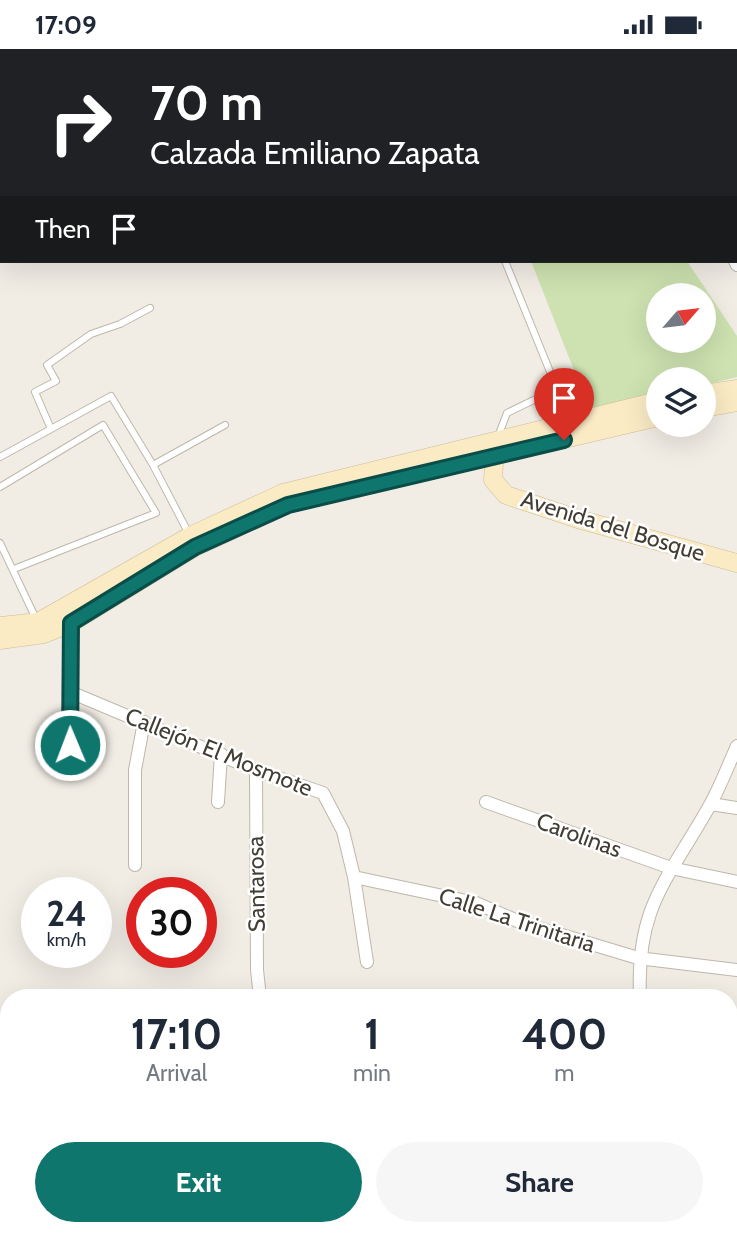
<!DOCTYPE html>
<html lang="en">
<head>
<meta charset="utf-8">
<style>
	body { margin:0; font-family:Cabin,sans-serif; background:#f6f6f7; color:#1f2937; height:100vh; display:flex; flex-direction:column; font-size:26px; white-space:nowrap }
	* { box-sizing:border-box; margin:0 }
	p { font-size:23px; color:#747a83 }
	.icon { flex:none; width:38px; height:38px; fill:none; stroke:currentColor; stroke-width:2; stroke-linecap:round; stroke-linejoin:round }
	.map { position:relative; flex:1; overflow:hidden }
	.drawer { position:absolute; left:0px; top:940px; width:738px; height:247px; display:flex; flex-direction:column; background:#fff; border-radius:28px 28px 0 0; box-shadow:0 7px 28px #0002 }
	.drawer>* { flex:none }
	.guide { position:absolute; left:0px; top:0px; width:738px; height:214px; box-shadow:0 7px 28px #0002; background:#202124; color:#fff; overflow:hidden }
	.needle { width:46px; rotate:62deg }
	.controls { position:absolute; left:646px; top:234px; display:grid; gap:14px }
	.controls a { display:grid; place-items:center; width:70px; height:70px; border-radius:50%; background:#fff; box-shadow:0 7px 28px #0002; font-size:35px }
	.speed { position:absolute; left:21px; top:828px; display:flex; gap:14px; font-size:35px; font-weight:700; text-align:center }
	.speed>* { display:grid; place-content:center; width:91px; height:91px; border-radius:50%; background:#fff; box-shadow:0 7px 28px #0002; line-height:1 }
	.speed small { font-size:18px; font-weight:400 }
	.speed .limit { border:10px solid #d22; background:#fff; color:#111 }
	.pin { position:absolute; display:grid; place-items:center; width:60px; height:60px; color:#fff; margin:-72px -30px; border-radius:50% 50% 50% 0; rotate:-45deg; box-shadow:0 0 7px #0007 }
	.pin .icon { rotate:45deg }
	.me { position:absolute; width:77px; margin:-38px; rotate:359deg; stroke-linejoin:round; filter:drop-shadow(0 0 5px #0008) }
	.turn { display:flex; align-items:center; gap:24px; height:147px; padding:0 35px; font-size:32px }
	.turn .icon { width:91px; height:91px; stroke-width:2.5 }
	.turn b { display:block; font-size:49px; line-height:60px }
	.then { display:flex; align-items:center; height:66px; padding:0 35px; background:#0003; gap:14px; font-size:26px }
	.eta { display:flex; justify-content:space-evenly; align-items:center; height:119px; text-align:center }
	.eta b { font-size:42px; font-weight:700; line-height:49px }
	.action { display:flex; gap:14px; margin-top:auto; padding:14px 35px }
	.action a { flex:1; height:80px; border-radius:42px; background:#0f766e; color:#fff; font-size:28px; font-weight:700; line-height:80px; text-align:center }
	.action a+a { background:#f6f6f7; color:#1f2937 }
	.status { display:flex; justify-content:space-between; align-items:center; height:49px; padding:0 35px; background:#fff; direction:ltr }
	.status svg { height:19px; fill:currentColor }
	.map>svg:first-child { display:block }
	.green { fill:#cde2b0; fill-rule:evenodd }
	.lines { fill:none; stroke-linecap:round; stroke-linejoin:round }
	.taxiway { stroke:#c2c0bc; stroke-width:30 }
	.lane-casing { stroke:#beb7ab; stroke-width:8 }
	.street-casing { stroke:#beb7ab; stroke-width:14 }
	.secondary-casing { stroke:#cdbd97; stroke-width:19 }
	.lane { stroke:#fff; stroke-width:6 }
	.street { stroke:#fff; stroke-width:12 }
	.secondary { stroke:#faebc5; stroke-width:18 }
	.route-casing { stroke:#0a4d48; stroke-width:18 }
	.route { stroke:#0f766e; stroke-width:12 }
	.labels { text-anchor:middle; stroke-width:5; stroke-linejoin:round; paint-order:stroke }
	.street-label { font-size:23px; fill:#423d35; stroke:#fff }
</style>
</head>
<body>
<div class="status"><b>17:09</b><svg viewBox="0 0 49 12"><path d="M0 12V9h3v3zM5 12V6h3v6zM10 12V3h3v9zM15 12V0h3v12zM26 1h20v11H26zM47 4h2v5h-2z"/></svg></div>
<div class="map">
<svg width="737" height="1186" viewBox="0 0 737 1186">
	<rect width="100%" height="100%" fill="#f1ece4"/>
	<path class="green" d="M531,212h156l50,75v41l-33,8v-5h-46v15l-68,16zM658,247h46v45h-46z"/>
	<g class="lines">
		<path class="taxiway" d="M288,2v-2"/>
		<g class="lane-casing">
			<path id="lane" d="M637,2l4,-2
				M51,380l-16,-37 21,-11 -9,-16 44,-31 29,-10 30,-16
				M497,390l10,-26 43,-21 5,-8 -50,-123
				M0,408l111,-61 42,69
				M0,438l103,-62 53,88 -142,56
				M189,485l-36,-69 72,-40
				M0,494l37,78"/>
		</g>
		<g class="street-casing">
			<path id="street" d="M735,212l2,4
				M70,643l186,78 67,23 20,38 11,46 13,85
				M70,696l1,-122
				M256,721l1,200 3,27
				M218,753l3,-48
				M486,753l185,66 66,14
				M711,755l26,4
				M135,816v-95l9,-48
				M354,828l122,26 46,20 116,35 99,12
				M640,948c-4,-92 28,-117 70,-192 10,-18 18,-39 27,-59
				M730,1036l7,1
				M0,1110l9,-1
				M129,1178l1,8
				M471,1178l1,8
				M557,1178l2,8
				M200,1180l2,6
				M40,1186v-8
				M298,1186v-8
				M675,1186v-8"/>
		</g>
		<g class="secondary-casing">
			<path id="secondary" d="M704,345l33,-5
				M704,359l33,-6
				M495,398l-2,33 13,15 72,24 159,44
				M0,577l38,-4 152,-86 93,-43 375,-92
				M0,591l44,-6 27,-11 124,-76 93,-43 370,-87"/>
		</g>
		<use href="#lane" class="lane"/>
		<use href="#street" class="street"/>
		<use href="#secondary" class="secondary"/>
	</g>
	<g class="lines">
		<g class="route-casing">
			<path id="route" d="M70,696l1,-122 124,-76 93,-42 276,-65"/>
		</g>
		<use href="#route" class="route"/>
	</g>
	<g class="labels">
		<g class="street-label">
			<text transform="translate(613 477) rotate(17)" y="8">Avenida del Bosque</text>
			<text transform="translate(219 703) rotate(22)" y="8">Callejón El Mosmote</text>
			<text transform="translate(579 786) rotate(20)" y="8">Carolinas</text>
			<text transform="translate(256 835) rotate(-91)" y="8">Santarosa</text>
			<text transform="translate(517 871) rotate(18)" y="8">Calle La Trinitaria</text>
		</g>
	</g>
</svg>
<div class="controls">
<a><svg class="needle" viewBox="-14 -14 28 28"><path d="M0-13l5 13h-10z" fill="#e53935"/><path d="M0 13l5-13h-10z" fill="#747a83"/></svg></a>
<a><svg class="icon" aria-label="layers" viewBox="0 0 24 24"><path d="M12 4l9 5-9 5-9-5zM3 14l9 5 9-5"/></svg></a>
</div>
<div class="speed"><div>24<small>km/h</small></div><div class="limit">30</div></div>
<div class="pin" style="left:564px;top:391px;background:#d93025"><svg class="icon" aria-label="arrive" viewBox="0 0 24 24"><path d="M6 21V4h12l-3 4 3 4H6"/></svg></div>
<svg class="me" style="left:70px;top:696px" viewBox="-20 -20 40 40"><circle r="17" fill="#0f766e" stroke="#fff" stroke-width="3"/><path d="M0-11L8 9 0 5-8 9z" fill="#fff"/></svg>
<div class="guide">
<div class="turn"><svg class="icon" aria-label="right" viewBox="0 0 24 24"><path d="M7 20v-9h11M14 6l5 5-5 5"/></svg><div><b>70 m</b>Calzada Emiliano Zapata</div></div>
<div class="then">Then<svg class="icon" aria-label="arrive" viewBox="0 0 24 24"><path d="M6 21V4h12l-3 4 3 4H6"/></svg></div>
</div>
<section class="drawer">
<div class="eta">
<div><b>17:10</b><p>Arrival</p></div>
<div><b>1</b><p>min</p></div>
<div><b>400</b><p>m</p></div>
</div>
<div class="action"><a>Exit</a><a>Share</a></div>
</section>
</div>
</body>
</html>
